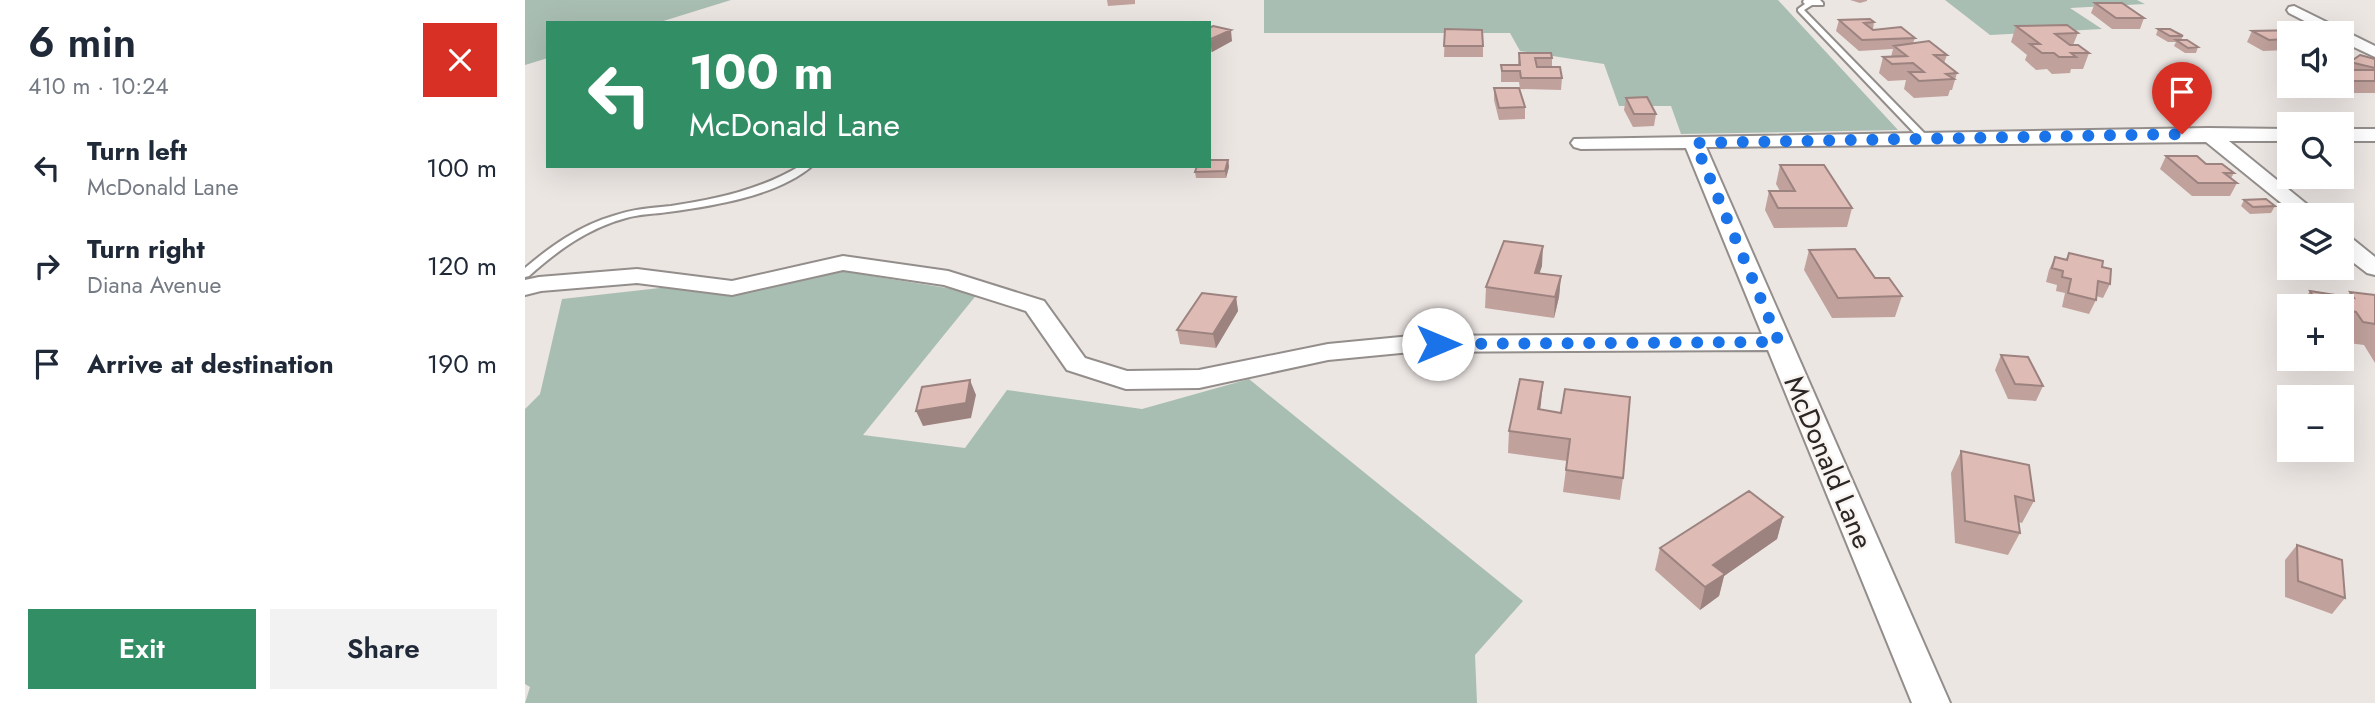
<!DOCTYPE html>
<html lang="en">
<head>
<meta charset="utf-8">
<style>
	body { margin:0; font-family:Jost,sans-serif; background:#f2f2f3; color:#1f2937; height:100vh; display:flex; flex-direction:column; font-size:26px; white-space:nowrap }
	* { box-sizing:border-box; margin:0 }
	p { font-size:23px; color:#747a83 }
	.icon { flex:none; width:38px; height:38px; fill:none; stroke:currentColor; stroke-width:2; stroke-linecap:round; stroke-linejoin:round }
	.map { position:relative; flex:1; overflow:hidden }
	.side { display:flex; flex-direction:column; background:#fff; width:525px }
	.side>* { flex:none }
	.banner { position:absolute; left:21px; top:21px; width:665px; height:147px; border-radius:0px; box-shadow:0 7px 28px #0002; background:#328e65; color:#fff; overflow:hidden }
	.controls { position:absolute; left:1752px; top:21px; display:grid; gap:14px }
	.controls a { display:grid; place-items:center; width:77px; height:77px; border-radius:0px; background:#fff; box-shadow:0 7px 28px #0002; font-size:35px }
	.pin { position:absolute; display:grid; place-items:center; width:60px; height:60px; color:#fff; margin:-72px -30px; border-radius:50% 50% 50% 0; rotate:-45deg; box-shadow:0 0 7px #0007 }
	.pin .icon { rotate:45deg }
	.me { position:absolute; width:77px; margin:-38px; rotate:90deg; stroke-linejoin:round; filter:drop-shadow(0 0 5px #0008) }
	.turn { display:flex; align-items:center; gap:24px; height:147px; padding:0 28px; font-size:32px }
	.turn .icon { width:91px; height:91px; stroke-width:2.5 }
	.turn b { display:block; font-size:49px; line-height:60px }
	.round { display:grid; place-items:center; flex:none; width:74px; height:74px; border-radius:0px; background:#f2f2f3 }
	.overview { display:flex; align-items:center; justify-content:space-between; height:119px; padding:0 28px }
	h1 { font-size:42px; font-weight:600; line-height:52px }
	.cta { display:flex; gap:14px; margin-top:auto; padding:14px 28px }
	.cta a { flex:1; height:80px; border-radius:0px; background:#328e65; color:#fff; font-size:28px; font-weight:600; line-height:80px; text-align:center }
	.cta a+a { background:#f2f2f3; color:#1f2937 }
	ul { padding:0; list-style:none }
	li { display:flex; align-items:center; gap:21px; height:98px; padding:0 28px }
	li div { flex:1 }
	li b { display:block; font-size:26px }
	li em { font-style:normal }
	main { display:flex; flex:1; min-height:0 }
	.map>svg:first-child { display:block }
	.green { fill:#a9beb2 }
	.lines { fill:none; stroke-linecap:round; stroke-linejoin:round }
	.service-casing { stroke:#938e8b; stroke-width:4 }
	.minor-casing { stroke:#938e8b; stroke-width:4 }
	.service { fill:#fff; fill-rule:evenodd }
	.minor { fill:#fff; fill-rule:evenodd }
	.wall { fill:#c0a19c }
	.shaded-wall { fill:#9c837f }
	.building { fill:#dfbbb5; stroke:#9c837f; stroke-width:2 }
	.route { stroke:#1a73e8; stroke-width:12; stroke-dasharray:0 21.6 }
	.labels { text-anchor:middle; stroke-width:5; stroke-linejoin:round; paint-order:stroke }
	.street-label { font-size:28px; fill:#2a2726; stroke:#f9f4f0 }
</style>
</head>
<body>
<main>
<section class="side">
<div class="overview"><div><h1>6 min</h1><p>410 m · 10:24</p></div><a class="round" style="background:#d93025;color:#fff"><svg class="icon" aria-label="close" viewBox="0 0 24 24"><path d="M6 6l12 12M18 6L6 18"/></svg></a></div>
<ul>
<li><svg class="icon" aria-label="left" viewBox="0 0 24 24"><path d="M17 20v-9H6M10 6l-5 5 5 5"/></svg><div><b>Turn left</b><p>McDonald Lane</p></div><em>100 m</em></li>
<li><svg class="icon" aria-label="right" viewBox="0 0 24 24"><path d="M7 20v-9h11M14 6l5 5-5 5"/></svg><div><b>Turn right</b><p>Diana Avenue</p></div><em>120 m</em></li>
<li><svg class="icon" aria-label="arrive" viewBox="0 0 24 24"><path d="M6 21V4h12l-3 4 3 4H6"/></svg><div><b>Arrive at destination</b></div><em>190 m</em></li>
</ul>
<div class="cta"><a>Exit</a><a>Share</a></div>
</section>
<div class="map">
<svg width="1850" height="703" viewBox="0 0 1850 703">
	<rect width="100%" height="100%" fill="#ece6e3"/>
	<path class="green" d="M0,0h206l-74,23h-109v35l-23,7z
		M739,0h514l120,130 -217,4 -10,-28h-52l-15,-42 -84,-13 -10,-18h-246z
		M1420,0h192l8,4 -75,4 32,21 -112,6z
		M303,269l150,24 -115,142 102,13 42,-58 135,19 107,-30 274,222 -48,54 2,48h-952l5,-16 -5,-3v-275l15,-15 22,-95z"/>
	<g class="lines">
		<g class="service-casing">
			<path id="service" d="M1279,0h16l3,3v2h-11l-8,5 124,127v4h-6l-124,-130v-2l7,-5 -2,-2z
				M275,166h12c-35,30 -99,40 -144,46 -14,2 -28,2 -42,6 -38,10 -69,33 -97,58l-4,1v-9c26,-22 54,-42 88,-52 19,-7 38,-8 58,-10 45,-7 89,-16 129,-40z"/>
		</g>
		<g class="minor-casing">
			<path id="minor" d="M1769,6l81,40v11l-34,-16v-8h-13l-39,-20 -2,-3 2,-3z
				M1683,128l81,1v12h-60l91,74h-24l-90,-73 -500,5 244,556h-38l-144,-353 -357,2 -83,8 -129,28 -73,1 -59,-19 -41,-59 -82,-26 -101,-15 -111,25 -95,-12 -96,8 -16,4v-15l14,-3 98,-8 95,12 111,-25 105,15 96,30 41,57 42,13 72,-1 129,-26 83,-8 351,-2 -76,-186 -105,1 -7,-2 -3,-4 3,-4z
				M1816,129h34v12h-34z
				M1816,234l8,2 26,21v18l-8,-2 -26,-20z"/>
		</g>
		<use href="#service" class="service"/>
		<use href="#minor" class="minor"/>
	</g>
	<path class="wall" d="M582,0h28v4l-27,2z
		M1325,0h17v1l-7,2z
		M1570,3l49,15 -4,11h-28l-21,-16z
		M1314,20l35,2 -1,8 42,8 -2,5 34,12 -3,8 13,10 -5,17h-2l-2,6 -34,2 -10,-9 2,-9 -18,1 -9,-8 4,-16h8l2,-8 -34,2 -23,-20z
		M1491,26l62,7 -5,12 16,8 -6,16h-12l-1,4 -18,1 -5,-5 -11,1 -11,-10 2,-5 -16,-13z
		M684,28l23,13 -20,11 -3,-1z
		M920,29l38,17v11h-39z
		M1633,29l25,7 -2,4 17,7 -2,6h-11l-11,-7 2,-4h-8l-12,-7z
		M1727,31l37,2v18l-2,-1 -24,1 -16,-9z
		M994,53l33,5v9l10,11 -1,12 -41,-1 -1,-7h-18v-17h17z
		M1850,59v34h-42l-12,-7h20v-16h16l-10,-3 3,-5z
		M969,88l31,19v12l-26,1 -5,-20z
		M1101,98l30,16 -2,12 -21,1 -9,-17z
		M1641,156l40,8 28,9 -3,5 6,5 -7,13h-38l-32,-27z
		M703,160l1,7 -3,11h-30l-1,-6z
		M1255,165l72,43 -5,19 -73,1 -9,-18 4,-19h11l-4,-7z
		M1719,200l31,6 -4,7 -21,1 -9,-8z
		M1284,250l66,28 27,18 -7,21 -63,1 -28,-48z
		M1544,253l33,14 8,17 -7,14 -7,-2v4l-7,14 -27,-7 3,-14 -9,-2 1,-6 -11,-3 3,-12 6,-13 11,2z
		M1017,266l-3,7 22,3 -2,21 -5,21 -69,-10 1,-21z
		M1785,291l37,6 3,-5 25,3v68l-11,-18 -16,-2 -7,-11v-26h-41z
		M711,297l2,14 -22,37 -36,-4 -3,-14z
		M1476,355l42,31 -7,15 -28,-2 -13,-29z
		M1016,403l-1,7 83,68 -3,22 -57,-8 4,-31 -59,-8 1,-22z
		M1436,451l73,50 -12,22 -4,-1 2,11 -12,22 -53,-12 -4,-70z
		M1258,517l-6,22 -53,37 -5,20 -19,14 -45,-40 5,-22z
		M1772,545l48,53 -13,16 -47,-17v-37z"/>
	<path class="shaded-wall" d="M706,30l1,11 -20,11 -2,-11z
		M703,160l1,7 -3,11 -1,-7z
		M1018,246l-1,20 -9,27 2,-20z
		M1036,276l-2,21 -5,21 1,-21z
		M711,297l2,14 -22,37 -3,-14z
		M445,380l6,15 -5,23 -48,8 -7,-15z
		M1018,382l-2,21 -5,28 2,-22z
		M1258,517l-6,22 -53,37 -5,20 -19,14 5,-23 8,-22z"/>
	<path class="building" d="M1570,3h27l22,15h-28z
		M1345,19l4,3 -10,1 9,7 28,-3 14,11 -53,2 -23,-20z
		M1542,25l11,8 -23,1 15,11h8l11,8h-18l5,4h-17l-5,-4h-12l-12,-9h10l-24,-18z
		M688,26l18,4 -22,10v-12z
		M920,29l37,1 1,16h-39z
		M1633,29h12l13,7h-13z
		M1772,30l7,3h-15v6l-20,1 -17,-9z
		M1651,40h11l11,7 -10,1z
		M1404,41l18,14h-13l23,18 -11,1 8,5 -35,2 -10,-9h15l-11,-9 -21,1 -9,-7 24,-1 -13,-10z
		M994,53h32l1,5h-17l2,9h23l2,11h-41l-1,-7h-18l-1,-6h19z
		M1835,55l15,4v9l-25,-6z
		M1816,70h34v11h-34z
		M969,88h25l6,19 -26,1z
		M1122,97l9,17h-22l-8,-16z
		M1641,156h31l9,8h16l12,9h-10l13,10h-39z
		M684,160h19l-3,11 -30,1 2,-6h12z
		M1255,165h44l28,43h-74l-9,-17h26z
		M1741,199l9,7 -22,1 -9,-7z
		M979,241l39,5 -8,27 26,3 -6,21 -69,-10z
		M1330,249l20,29h14l13,18 -64,2 -29,-48z
		M1544,253l34,8 -1,6 9,2 -1,15 -12,-3 -2,19 -28,-7 3,-14 -9,-2 1,-6 -11,-3 3,-11 12,3z
		M1785,291l44,7 -4,-6 25,3v29l-12,-2 -7,-10 -15,-3v-3h-22z
		M677,293l34,4 -23,37 -36,-4z
		M1476,355l27,2 15,29 -28,-2z
		M995,379l23,3 -5,27 23,4 4,-24 65,8 -7,81 -57,-8 4,-31 -61,-8z
		M445,380l-4,23 -50,8 6,-24z
		M1436,451l68,14 5,36 -19,-5 5,37 -55,-12z
		M1224,491l34,26 -70,48 12,9 -20,13 -45,-39z
		M1772,545l45,15 3,38 -47,-17z"/>
	<g class="lines">
		<path class="route" d="M913,344l341,-2 -84,-199 487,-9"/>
	</g>
	<g class="labels">
		<g class="street-label">
			<text transform="translate(1304 462) rotate(67)" y="10">McDonald Lane</text>
		</g>
	</g>
</svg>
<div class="controls">
<a><svg class="icon" aria-label="sound" viewBox="0 0 24 24"><path d="M4 9h4l5-4v14l-5-4H4zM17 9q2 3 0 6"/></svg></a>
<a><svg class="icon" aria-label="search" viewBox="0 0 24 24"><circle cx="10" cy="10" r="6"/><path d="M15 15l6 6"/></svg></a>
<a><svg class="icon" aria-label="layers" viewBox="0 0 24 24"><path d="M12 4l9 5-9 5-9-5zM3 14l9 5 9-5"/></svg></a>
<a>+</a>
<a>−</a>
</div>
<div class="pin" style="left:1657px;top:134px;background:#d93025"><svg class="icon" aria-label="arrive" viewBox="0 0 24 24"><path d="M6 21V4h12l-3 4 3 4H6"/></svg></div>
<svg class="me" style="left:913px;top:344px" viewBox="-20 -20 40 40"><circle r="19" fill="#fff"/><path d="M0-13L10 11 0 6-10 11z" fill="#1a73e8"/></svg>
<div class="banner">
<div class="turn"><svg class="icon" aria-label="left" viewBox="0 0 24 24"><path d="M17 20v-9H6M10 6l-5 5 5 5"/></svg><div><b>100 m</b>McDonald Lane</div></div>
</div>
</div>
</main>
</body>
</html>
